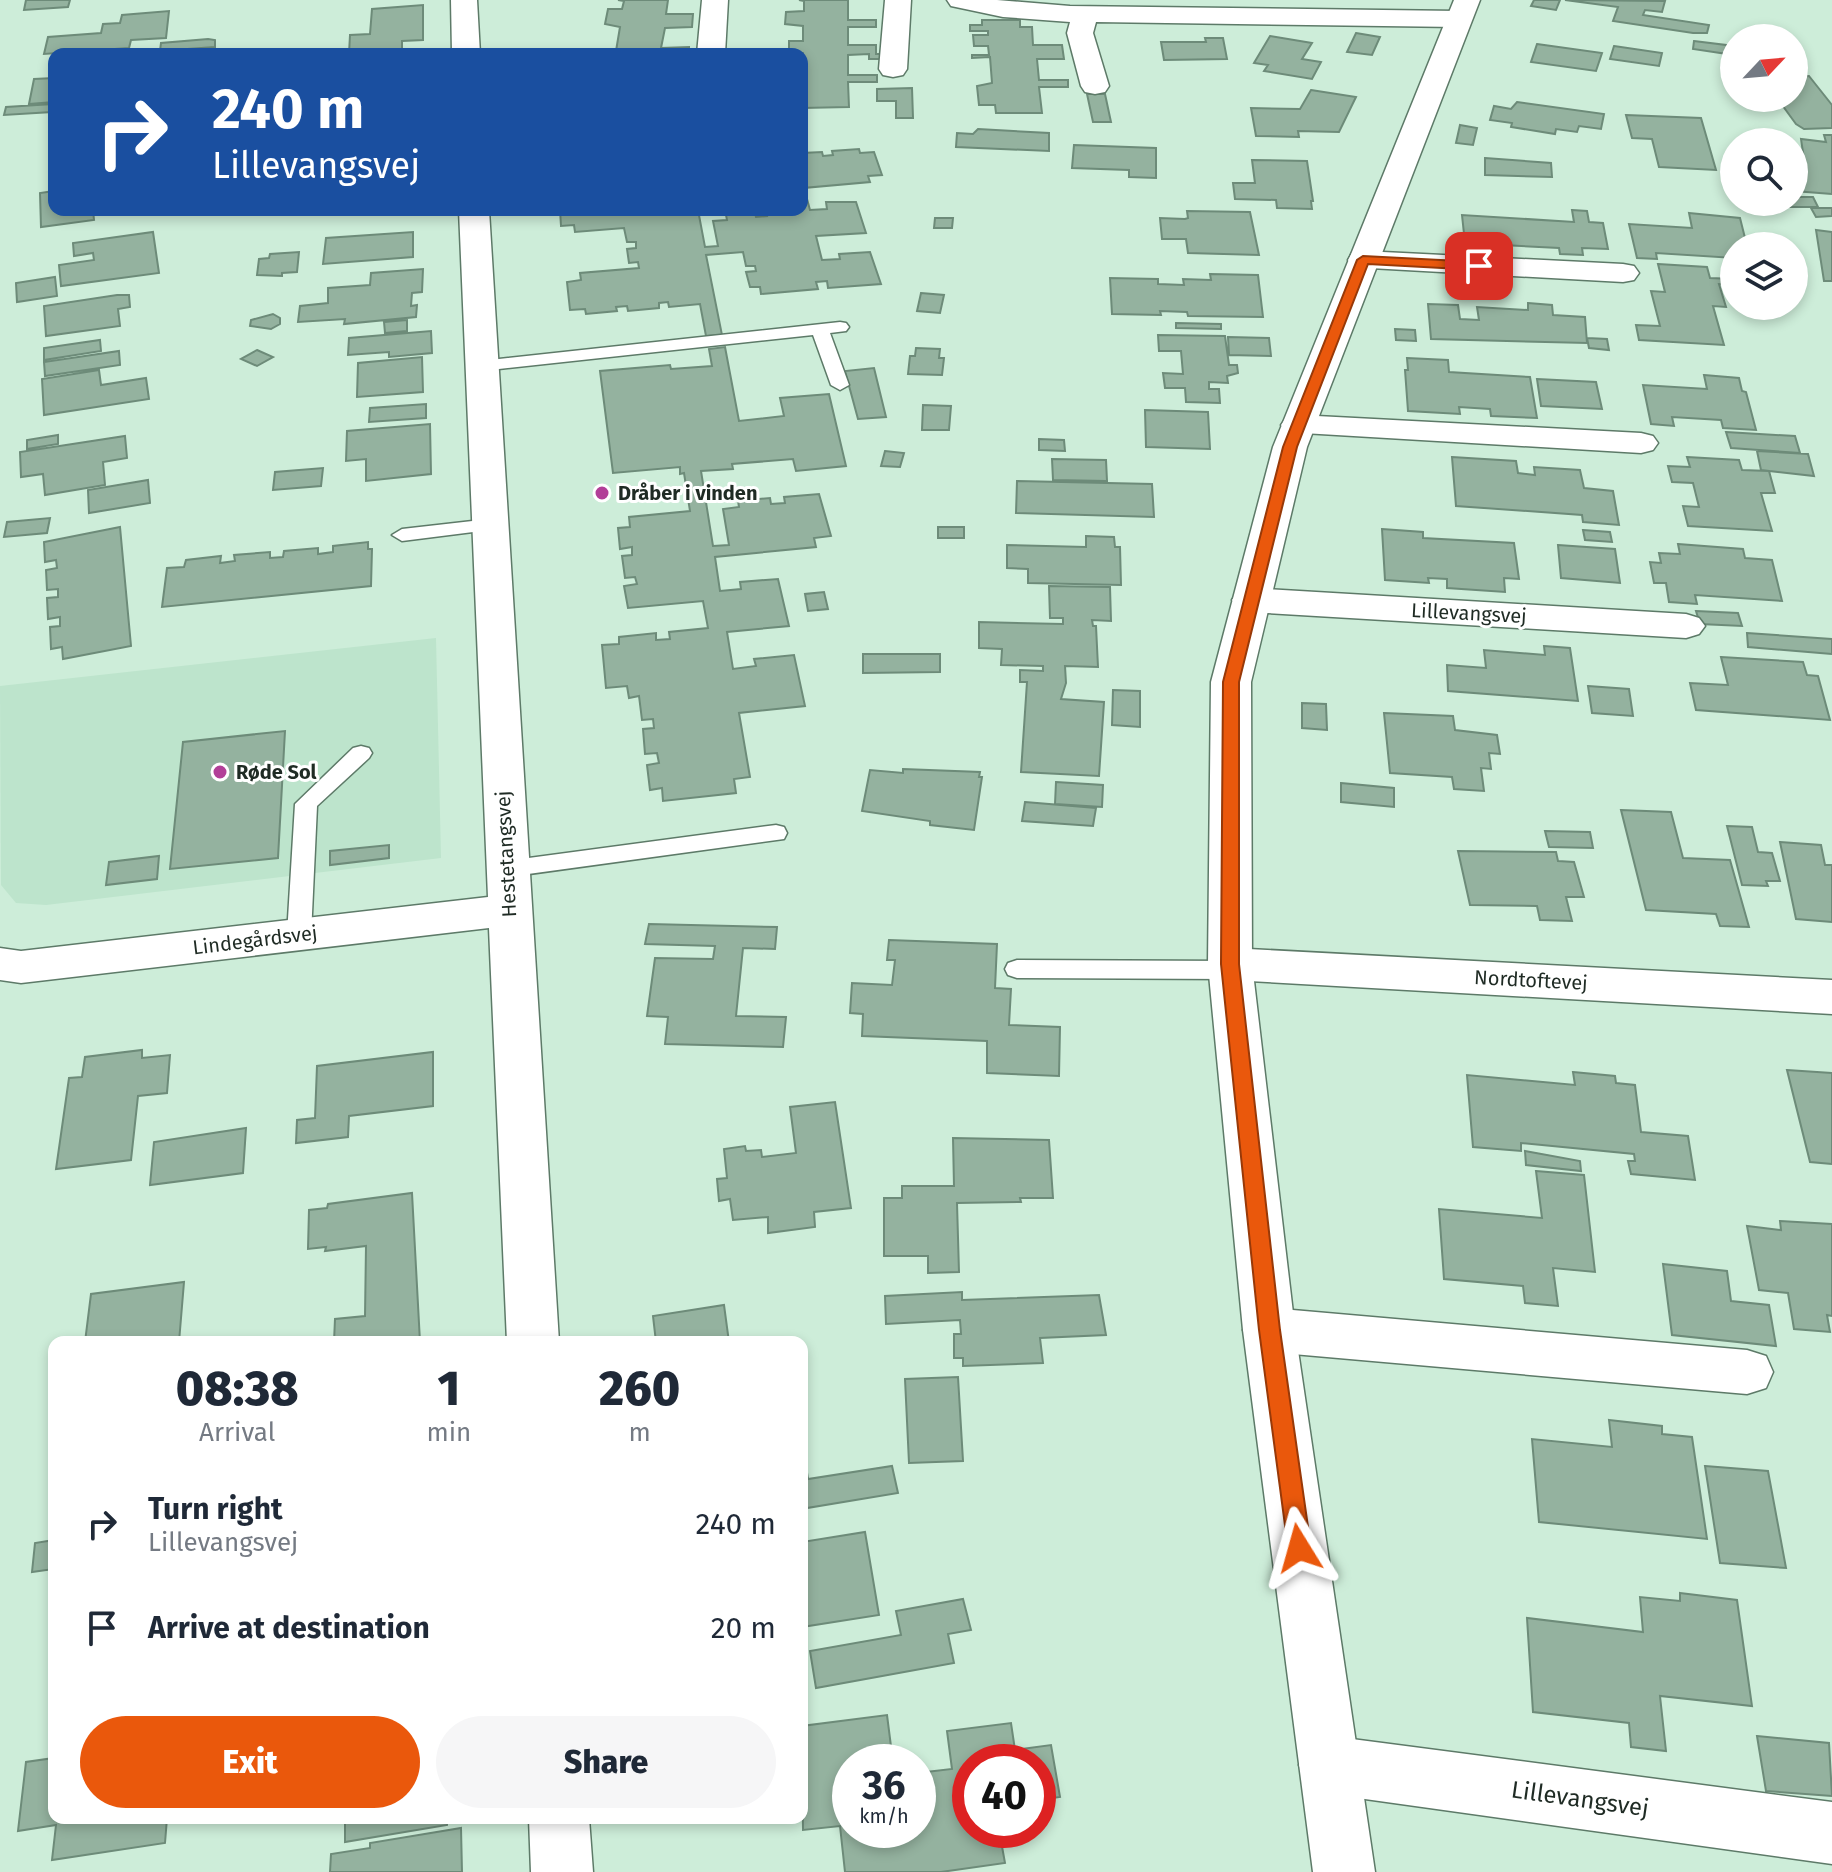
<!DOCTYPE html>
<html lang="en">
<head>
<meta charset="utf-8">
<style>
	body { margin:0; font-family:"Fira Sans",sans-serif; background:#f6f6f7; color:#1f2937; height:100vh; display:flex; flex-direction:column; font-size:30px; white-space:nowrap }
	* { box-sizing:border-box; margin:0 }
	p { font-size:26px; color:#747a83 }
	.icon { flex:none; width:44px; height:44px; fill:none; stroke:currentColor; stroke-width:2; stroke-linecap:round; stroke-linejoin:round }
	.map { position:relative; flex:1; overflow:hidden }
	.drawer { position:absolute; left:48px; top:1336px; width:760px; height:488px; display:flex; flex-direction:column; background:#fff; border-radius:16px; box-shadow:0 4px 12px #0003 }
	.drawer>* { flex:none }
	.hud { position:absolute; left:48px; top:48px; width:760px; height:168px; border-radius:16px; box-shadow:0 4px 12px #0003; background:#1a4fa0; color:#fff; overflow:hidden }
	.needle { width:52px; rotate:64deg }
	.controls { position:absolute; left:1720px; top:24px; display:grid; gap:16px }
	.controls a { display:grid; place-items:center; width:88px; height:88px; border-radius:50%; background:#fff; box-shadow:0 4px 12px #0003; font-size:40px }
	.speed { position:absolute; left:832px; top:1744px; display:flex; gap:16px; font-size:40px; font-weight:700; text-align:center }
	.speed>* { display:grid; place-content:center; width:104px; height:104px; border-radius:50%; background:#fff; box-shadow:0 4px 12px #0003; line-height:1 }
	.speed small { font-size:20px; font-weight:400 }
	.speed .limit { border:12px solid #d22; background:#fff; color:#111 }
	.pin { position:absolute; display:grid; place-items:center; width:68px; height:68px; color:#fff; margin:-34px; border-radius:16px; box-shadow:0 4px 12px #0006 }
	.me { position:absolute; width:88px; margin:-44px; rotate:352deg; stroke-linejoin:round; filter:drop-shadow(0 0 6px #0008) }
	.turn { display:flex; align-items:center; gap:28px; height:168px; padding:0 32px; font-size:36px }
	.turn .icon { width:104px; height:104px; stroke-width:2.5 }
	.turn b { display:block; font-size:56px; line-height:68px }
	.eta { display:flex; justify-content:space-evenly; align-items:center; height:136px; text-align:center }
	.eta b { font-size:48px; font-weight:800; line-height:56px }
	.button { display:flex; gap:16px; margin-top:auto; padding:16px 32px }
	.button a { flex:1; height:92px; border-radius:48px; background:#ea580c; color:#fff; font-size:32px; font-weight:800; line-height:92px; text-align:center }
	.button a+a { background:#f6f6f7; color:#1f2937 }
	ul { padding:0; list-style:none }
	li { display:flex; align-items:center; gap:24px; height:104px; padding:0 32px }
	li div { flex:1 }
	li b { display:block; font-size:30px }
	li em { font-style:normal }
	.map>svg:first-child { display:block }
	.built { fill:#bde4cc }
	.building { fill:#94b29f; stroke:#6d8b79; stroke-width:2 }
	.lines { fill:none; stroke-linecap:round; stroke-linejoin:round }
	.lane-casing { stroke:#5d7a68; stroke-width:3 }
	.street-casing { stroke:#5d7a68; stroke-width:3 }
	.secondary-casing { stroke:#5d7a68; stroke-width:3 }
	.lane { fill:#fff; fill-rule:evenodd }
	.street { fill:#fff; fill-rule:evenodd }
	.secondary { fill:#fff; fill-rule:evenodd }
	.route { fill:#ea580c; stroke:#983908; stroke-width:2 }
	.poi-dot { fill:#b23f98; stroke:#fff; stroke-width:3 }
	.labels { text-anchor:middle; stroke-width:6; stroke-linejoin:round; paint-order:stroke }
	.poi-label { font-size:20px; font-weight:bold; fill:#1f2b24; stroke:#fff; text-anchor:start }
	.street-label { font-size:20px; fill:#1f2b24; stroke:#fff }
	.near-street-label { font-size:24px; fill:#1f2b24; stroke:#fff }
</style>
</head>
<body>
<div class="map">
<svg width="1832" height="1872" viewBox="0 0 1832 1872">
	<rect width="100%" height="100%" fill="#cdedd9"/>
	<path class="built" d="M436,638l5,220 -395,47 -30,-2 -15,-18 -1,-199z"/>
	<path class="building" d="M26,0h44l-2,7 -44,3z
		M618,0h50l-2,14h27l-1,13 -27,1 -4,20 28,-1v7h-79l6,-3 4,-24 -15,-3 3,-15h14l2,-8z
		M799,0h49v20h28v7h-28v18h28v9h9v5h-16v-5l-21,1v20h29v7h-29l1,25 -47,1 1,-55 -14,-2v-10h14v-15l-18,-2 1,-12 18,-1v-10z
		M1534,0h26l-4,10 -25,-4z
		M1565,0l100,1 -3,11 -17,-2 -2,5 66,10 -2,8h-14l-80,-12 5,-14z
		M423,5v35l-21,1v13h-53l1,-19 20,-1 2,-25z
		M169,11l-3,27 -35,2 -2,8 -85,6 4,-17 53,-4 2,-9 17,-1 2,-8z
		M982,20h38v7h12l1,18h29l2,14h-27l2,21h29v7h-29l3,26h-46l-1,-8h-16l-2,-19 15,-3 -2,-26 -18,1v-3h17l-1,-9h-14l-1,-11h15v-4h-18v-6h12z
		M1356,33l24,4 -8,18 -25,-3z
		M1270,36l42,7 -10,16 19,3 -9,17 -48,-8 4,-6 -14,-2z
		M1205,38h18l4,21 -63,1 -3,-18h45z
		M208,39l7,1v7l-55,4 1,-8z
		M1694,41l40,5v9l-41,-6z
		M1537,44l65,9 -6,18 -65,-9z
		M1614,46l48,7 -3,13 -49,-7z
		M1809,76l23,29v23l-28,1 -8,-5 -19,-26h17v-21z
		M54,78v24l-25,2 5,-25z
		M912,88l1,30h-17v-17h-19v-12z
		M1311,90l45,7 -17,35 -41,-1 1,6 -43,-1 -5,-28 49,1z
		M1087,94h18l6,28h-18z
		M1517,102l87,12 -3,15 -22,-3 -2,6 -21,-3 -1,5 -44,-7 1,-4 -22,-3 4,-14 17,3z
		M53,104l-1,8 -48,3 2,-8z
		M1626,115l75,3 15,52 -57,-3 -7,-28 -20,-1z
		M1460,125l17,3 -4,17 -17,-2z
		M978,129l71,4v18l-93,-4 1,-14 16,1z
		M1824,135h8v59l-38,-3v-19l12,1 -5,-34 25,3z
		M1074,145l82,3v30l-27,-1v-7l-57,-2z
		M859,149l1,4 14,-1 8,23 -14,1 2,6 -66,6 6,22 17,-1 -1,-7h30l10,31 -50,3 6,24 18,-1 -1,-5 31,-2 11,32 -53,4 -1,-7 -11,1 2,7 -57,5 -1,-7h-10l-4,-15 10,-1 -1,-5h-9l-3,-14 -37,3 16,80 -16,1 -6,-32 -31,3 -1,-5 -9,1v5l-31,3 -1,-5 -11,1 1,4 -31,3 -1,-5 -15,1 -3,-28 14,-2 -1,-7 59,-5 -1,-6 -9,1 -2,-14 9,-1v-6h-9l-3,-14 -49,4 -1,-7 -13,1 -1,-16h138l7,37 13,-1 -5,-25 14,-1 -1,-5 29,-2 1,4 11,-1 -1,-4 36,-2v-57l20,-1 1,4 10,-1 -1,-4z
		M1485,158l66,5 1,14 -67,-2z
		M1252,160l55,1 6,40h-2l1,8 -35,-1 -1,-8 -41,-1 -2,-16h22z
		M54,191v19h39l1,10 -53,7 -1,-34z
		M1794,197h19l5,10h-69l-2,-5h47z
		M1811,208h21v8l-16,1z
		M1572,210l15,1 2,11 14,1 5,26 -26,-1 1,7 -23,-1 -1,-6 -94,-5 -3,-28 112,7z
		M1187,211l63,1 9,43 -71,-2 -2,-14h-24l-2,-21 25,1 3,-1z
		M1689,213l51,5 7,28h-13v12l-78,-5 1,6 -20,-1 -8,-34 63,4z
		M935,218h18l-1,10h-18z
		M1816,230l16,2v49h-8z
		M153,232l6,41 -98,13 -2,-21 35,-5 -1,-7 -19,3 -1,-13z
		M413,232v25l-90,7 3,-26z
		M299,252l-2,20 -15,1v3l-25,-1 2,-16 10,-1 1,-4z
		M1658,264l49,3 3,11 24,1v6l-15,-1 7,23 -13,-1 11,39 -85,-5 -3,-15 24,1 -9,-35 14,1z
		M423,269l-1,23 -10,1 -1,13 6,-1 -1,12 -72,7 1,-5 -47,3 2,-16 28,-3v-15l42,-3 1,-12z
		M1210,274l48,1 5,42 -75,-1 -1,-4 -27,-1 1,4 -49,-1 -2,-36 48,1v5l26,1 -1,-6 28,1z
		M55,277l2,19 -40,6 -1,-19z
		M921,293l23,2 -4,18 -23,-2z
		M117,295h12l1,12 -12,2 2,17 -74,10 -2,-30z
		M1528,303l24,2 1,10 32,2 2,26 -156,-4 -3,-35 30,1 2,14 19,1 -2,-13 51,3z
		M273,314l7,4v6l-9,5 -21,-3 1,-6z
		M407,320v11l-22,2 -1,-11z
		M1176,323l45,1v5l-45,-1z
		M1395,329l20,1 1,11 -20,-1z
		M431,331l1,22 -43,4v-5l-41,3 1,-17z
		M1158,335l67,1 4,29h8l1,8 -11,3 1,7 -19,-1v7h10l1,14 -34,-1 -1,-14h-20l-2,-15 20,1 -2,-23h-22z
		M1228,337l41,1 2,18 -42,-1z
		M1587,338l20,1 2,11 -20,-2z
		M100,340l1,11 -57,9v-12z
		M725,347l14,74 45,-5 -4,-18 49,-4 17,72 -50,5 -3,-12 -61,5 1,5 -32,2 12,75 16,-1 -6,-36 16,-2 -1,-6 32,-3 1,6 14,-1 -1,-6 35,-3 12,42 -17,2 2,9 -101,10 5,34 21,-2 -1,-7 38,-3 11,47 -62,6 6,37 23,-3 -2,-7 40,-4 11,51 -66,7 11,64 -16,2 2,14 -73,8 -1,-13 -12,2 -3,-25 12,-2 -2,-10 -12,1 -2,-25 11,-1 -1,-9 -11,1 -3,-24 -10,2 -2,-12 -21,2 -4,-43 17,-1v-7l37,-4v7l14,-1 -1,-7 39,-4 -5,-27 -75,7 -4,-22 13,-2 -2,-7 -10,1 -3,-22 10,-1v-8l-12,2 -2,-21 12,-1 -1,-10 61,-6 -6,-38 -4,1v-7l-67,6 -13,-102 70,-6 1,4 41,-3 -3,-17z
		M916,348l24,1 -1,9h5l-2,17 -34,-1 2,-18h5z
		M257,350l16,7 -16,9 -16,-7z
		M119,351l1,14 -75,11 -1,-14z
		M422,357l1,35 -66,5 1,-34z
		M1407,358l41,2 1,12 81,5 7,41 -46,-2 -1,-7 -31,-2 1,7 -52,-3 -3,-41h3z
		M874,368l12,49 -28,2 -13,-48z
		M99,370l2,15 45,-7 3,21 -105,16 -2,-36z
		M1704,375l35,3 3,13 4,1 10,38 -33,-2 -2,-8 -49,-3 2,9 -23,-2 -8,-39 64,4z
		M1537,379l59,3 6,27 -61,-3z
		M426,404v14l-57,4 1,-14z
		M923,405l28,1 -2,24h-27z
		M1145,410l63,2 2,37 -64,-2z
		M430,424l1,50 -65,7v-22l-20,2 1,-30z
		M1726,432l69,4 5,17 -69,-5z
		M58,435v9l-31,5v-9z
		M125,436l2,22 -24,4 2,23 -60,10 -2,-21 -22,3 -1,-25z
		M1039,439l25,1 1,11 -26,-1z
		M885,451l19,2 -4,14 -19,-1z
		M1757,451l51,3 6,22 -53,-6z
		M1452,457l64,4 2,12 17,2 -1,-8 46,3 4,18 29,3 6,34 -36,-3 -1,-7 -126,-9z
		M1687,457l52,3 3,10 27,1 6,22h-14l11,38 -84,-5 -5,-20 16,1 -6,-24 -21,-1 -4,-16 22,1z
		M1052,459l54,1 1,21 -54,-1z
		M323,468l-2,18 -48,4 2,-18z
		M148,480l2,23 -61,10 -1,-23z
		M1017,481l135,3 2,33 -138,-4z
		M50,518l-3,15 -43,4 3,-15z
		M120,527l11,119 -68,13 -1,-12 -11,2 -1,-22 10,-1v-9l-12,2 -1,-21 11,-1v-8l-11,1 -1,-20 11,-2 -1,-8 -11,2 -1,-20z
		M938,527h26v11h-26z
		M1382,529l41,3v6l91,5 5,36 -15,-1 1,14 -58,-4v-9l-19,-1 1,5 -44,-3z
		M1583,530l27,2 2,10 -27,-2z
		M1086,536l28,1 1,10h5l1,38 -93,-2v-14l-21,-1v-23l79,2z
		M368,542v7h4l-1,37 -209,21 5,-39 17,-1 2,-7 35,-4 -1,7 15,-2 -1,-6 36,-3v6l13,-1 1,-6 34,-3v6l15,-2v-6z
		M1678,544l65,5 2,9 27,2 10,41 -87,-6 2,9 -28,-2 -3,-19h-12l-4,-21 11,1 -2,-10 21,1z
		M1558,545l57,4 5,34 -59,-5z
		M1049,586l61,1 1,34 -19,-1 1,6h3l2,41 -33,-1 1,17 -5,16 43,3 -5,74 -78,-4 6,-90h-7v-12l23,1v-5l-42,-1 1,-16 -23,-1v-26l84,2v-6h-13z
		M824,592l4,17 -20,2 -3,-17z
		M1696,611l42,2 4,13 -42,-2z
		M1747,633l85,6v15l-84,-7z
		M1544,646l26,2 8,53 -130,-10 -1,-26 39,3 -2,-18 61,5z
		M863,654h77v18l-77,1z
		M1721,657l82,5 4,13 11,1 12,44 -134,-10 -6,-27 38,2z
		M1588,686l41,3 4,27 -41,-3z
		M1113,690l27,1v36l-28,-2z
		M1302,703l24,1 1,26 -25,-2z
		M1384,713l69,3 2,14 42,5 3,19 -11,-1 2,16 -10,-1 3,23 -30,-2 -2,-12 -62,-4z
		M285,731l-7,127 -108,11 13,-127z
		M903,769l77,3 -1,5h3l-8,53 -44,-5v-4l-68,-10 8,-41 33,3z
		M1056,782l47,3 -1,22 -47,-3z
		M1341,783l53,5v19l-53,-5z
		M1025,802l71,6 -3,18 -71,-5z
		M1621,810l50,2 12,46 47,2 19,67 -29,-1 -4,-12 -70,-4z
		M1727,826l25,1 6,25 14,1 8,28h-14l2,5 -26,-1z
		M1545,831l45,1 3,16 -44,-1z
		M1780,842l41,3 4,20h7v57l-36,-3z
		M389,845v13l-59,7v-14z
		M1458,851l98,1 2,9 16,1 10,35h-18l6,24 -32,-1 -3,-14 -67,-1z
		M159,856l-2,23 -51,6 3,-23z
		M649,924l128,3 -2,22 -32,-1 -7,68 50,1 -3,30 -118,-3 3,-27 -21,-1 8,-58 58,1 2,-13 -70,-2z
		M889,940l108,4 -2,44 16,1 -2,36 51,2 -1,49 -72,-3v-32l-125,-5 1,-22 -13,-1 2,-30 40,2 3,-25h-8z
		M142,1050v8l28,-3 -3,38 -29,3 -7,64 -75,9 13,-91 13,-1 3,-20z
		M433,1052v54l-84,10 -1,21 -52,6 1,-23 18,-2 2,-52z
		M1787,1070l45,3v91l-22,-2z
		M1573,1072l42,4 1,7 19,2 6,47 47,4 7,44 -64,-6 -3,-13h7l-1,-7 -113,-11v8l-48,-4 -6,-72 108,10z
		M835,1102l16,106 -37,4 1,15 -47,6v-16l-35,3 -3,-21 -11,2 -2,-22 10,-1 -3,-29 21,-3 1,5 15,-1 1,7 34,-4 -6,-46z
		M246,1128l-3,45 -93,12 4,-43z
		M953,1138l96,2 4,58h-33l1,4 -64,1 2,69 -31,1v-17h-44v-58h18v-12h52z
		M1525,1151l55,10 1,10 -55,-6z
		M1536,1171l48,4 11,97 -42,-4 5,38 -33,-3 -2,-17 -79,-7 -5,-70 103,9z
		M412,1193l8,149h-86l1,-23 30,-3 1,-70 -41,5 1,-4 -18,2 1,-39 18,-2 1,-4z
		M1780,1221l52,3v92l-5,-1 3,17 -36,-3 -6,-36 -29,-3 -12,-64 34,4z
		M1663,1264l64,7 4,30 38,4 7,41 -104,-11z
		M184,1282l-5,60h-94l6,-48z
		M962,1292v8l137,-5 7,40 -66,3 3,25 -80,3v-8h-9v-24h7l-1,-14 -74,4 -1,-28z
		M724,1305l5,37h-73l-3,-26z
		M958,1377l5,84 -54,2 -4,-84z
		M1609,1420l53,6v8l30,3 15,102 -168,-17 -7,-83 80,8z
		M802,1441l6,38 84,-13 6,27 -91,15 -5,-20z
		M1705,1466l63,5 18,97 -66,-5z
		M865,1532l14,83 -77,12v-85z
		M54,1540v29l-22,3 3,-29z
		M1680,1593l57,7 15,106 -92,-10 6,55 -35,-4 -2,-24 -96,-11 -6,-94 116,14 -3,-35 40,4z
		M963,1599l8,31 -23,4 6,29 -138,25 -6,-37 91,-16 -5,-24z
		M887,1715l6,47h-43v68h68v-57l34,-4 -5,-38 64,-8 4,27 36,-5 9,52 -22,3v-38h-68v68h29l6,33 -64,9h-96l-5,-46 -37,4 -1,-104z
		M1757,1736l72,7 3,53 -66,-5z
		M54,1758v60h113l-2,25 -113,17 4,-35 -38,6 8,-69z
		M345,1818h102v7l-102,17z
		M461,1828l1,44h-132l1,-18 39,-6v-5z"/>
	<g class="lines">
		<g class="lane-casing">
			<path id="lane" d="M840,322l6,1 3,4 -3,4 -16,2 19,52 -9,5 -9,-5 -18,-50 -332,36 -9,-5 9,-5z
				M490,519l7,2 3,4 -3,4 -95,12 -10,-6 10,-6z
				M361,746l8,2 3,5 -3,5 -52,48 -6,129 -4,6 -8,3 -8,-3 -4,-6 8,-131 58,-56z
				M776,825l8,2 3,6 -3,6 -277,38 -8,-2 -4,-6 4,-6 8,-2z
				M1017,960l214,1 9,3 3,6 -3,6 -9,3 -214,-1 -9,-3 -3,-6 3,-6z"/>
		</g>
		<g class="street-casing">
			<path id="street" d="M451,0h26l3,54h-28z
				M702,0h26l-3,54h-28z
				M885,0h26l-4,69 -4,6 -10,2 -10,-2 -4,-6z
				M947,0h50l73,6 388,5 9,2 4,6 -4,6 -9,2 -362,-5 -3,11 16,53 -4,6 -10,2 -10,-2 -4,-6 -14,-53 3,-11 -67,-5 -52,-11z
				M459,210h30l70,1132h-52l-18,-414 -468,55 -21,-3v-32l21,3 467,-54z
				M1363,251l260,13 11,2 5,7 -5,7 -11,2 -271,-15 -4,-7 4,-7z
				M1298,415l343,18 12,3 5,7 -5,7 -12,3 -355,-21 -5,-7 5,-7z
				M1251,588l435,26 13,4 6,8 -6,8 -13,4 -435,-26 -13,-4 -6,-8 6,-8z
				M1230,948l602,32v34l-602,-34 -16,-5 -6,-11 6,-11z
				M1269,1308l478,42 19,6 7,16 -7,16 -19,6 -478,-42 -18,-7 -8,-15 8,-15z
				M1329,1736l503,66v62l-503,-70 -21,-8 -9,-21 9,-21z
				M529,1818h60l4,54h-62z"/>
		</g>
		<g class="secondary-casing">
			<path id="secondary" d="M1454,0h26l-173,447 -56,235 1,282 43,366 80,542h-62l-70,-542 -35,-366 3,-282 62,-235z"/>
		</g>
		<use href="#lane" class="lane"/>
		<use href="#street" class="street"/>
		<use href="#secondary" class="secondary"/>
	</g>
	<path class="route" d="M1363,256l116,6 6,4 -6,4 -111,-6 -71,183 -58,235v282l41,366 31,218 -4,7 -8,3 -8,-3 -3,-7 -29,-218 -38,-366 2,-282 60,-235 74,-187z"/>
	<g class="poi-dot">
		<circle cx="602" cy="493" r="8"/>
		<circle cx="220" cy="772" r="8"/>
	</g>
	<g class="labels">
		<g class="poi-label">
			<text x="618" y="500">Dråber i vinden</text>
			<text x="236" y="779">Røde Sol</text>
		</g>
		<g class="street-label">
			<text transform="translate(1469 613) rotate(3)" y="7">Lillevangsvej</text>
			<text transform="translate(506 854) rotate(-93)" y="7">Hestetangsvej</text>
			<text transform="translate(255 940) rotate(-7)" y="7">Lindegårdsvej</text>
			<text transform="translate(1531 980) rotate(3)" y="7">Nordtoftevej</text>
		</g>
		<g class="near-street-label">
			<text transform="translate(1580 1799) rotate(8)" y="8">Lillevangsvej</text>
		</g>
	</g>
</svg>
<div class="controls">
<a><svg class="needle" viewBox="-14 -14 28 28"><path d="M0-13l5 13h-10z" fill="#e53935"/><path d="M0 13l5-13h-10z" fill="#747a83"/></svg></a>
<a><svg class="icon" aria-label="search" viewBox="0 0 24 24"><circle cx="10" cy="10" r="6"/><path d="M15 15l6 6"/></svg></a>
<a><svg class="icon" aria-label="layers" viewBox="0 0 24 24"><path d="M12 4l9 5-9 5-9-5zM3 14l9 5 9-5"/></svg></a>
</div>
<div class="speed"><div>36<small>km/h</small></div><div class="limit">40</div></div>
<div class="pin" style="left:1479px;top:266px;background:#d93025"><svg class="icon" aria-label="arrive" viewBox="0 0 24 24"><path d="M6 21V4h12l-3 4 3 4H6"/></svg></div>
<svg class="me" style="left:1299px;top:1548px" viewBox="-20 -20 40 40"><path d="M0-17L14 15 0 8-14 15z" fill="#ea580c" stroke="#fff" stroke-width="4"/></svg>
<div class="hud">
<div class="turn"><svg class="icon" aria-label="right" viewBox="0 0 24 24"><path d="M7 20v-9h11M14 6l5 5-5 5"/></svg><div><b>240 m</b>Lillevangsvej</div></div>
</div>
<section class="drawer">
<div class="eta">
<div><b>08:38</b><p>Arrival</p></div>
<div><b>1</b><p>min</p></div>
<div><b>260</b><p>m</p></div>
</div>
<ul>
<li><svg class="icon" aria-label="right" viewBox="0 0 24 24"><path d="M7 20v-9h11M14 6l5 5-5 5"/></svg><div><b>Turn right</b><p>Lillevangsvej</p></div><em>240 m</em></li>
<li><svg class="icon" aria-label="arrive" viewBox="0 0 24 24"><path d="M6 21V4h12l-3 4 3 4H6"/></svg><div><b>Arrive at destination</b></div><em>20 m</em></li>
</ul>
<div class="button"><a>Exit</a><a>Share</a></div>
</section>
</div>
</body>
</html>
